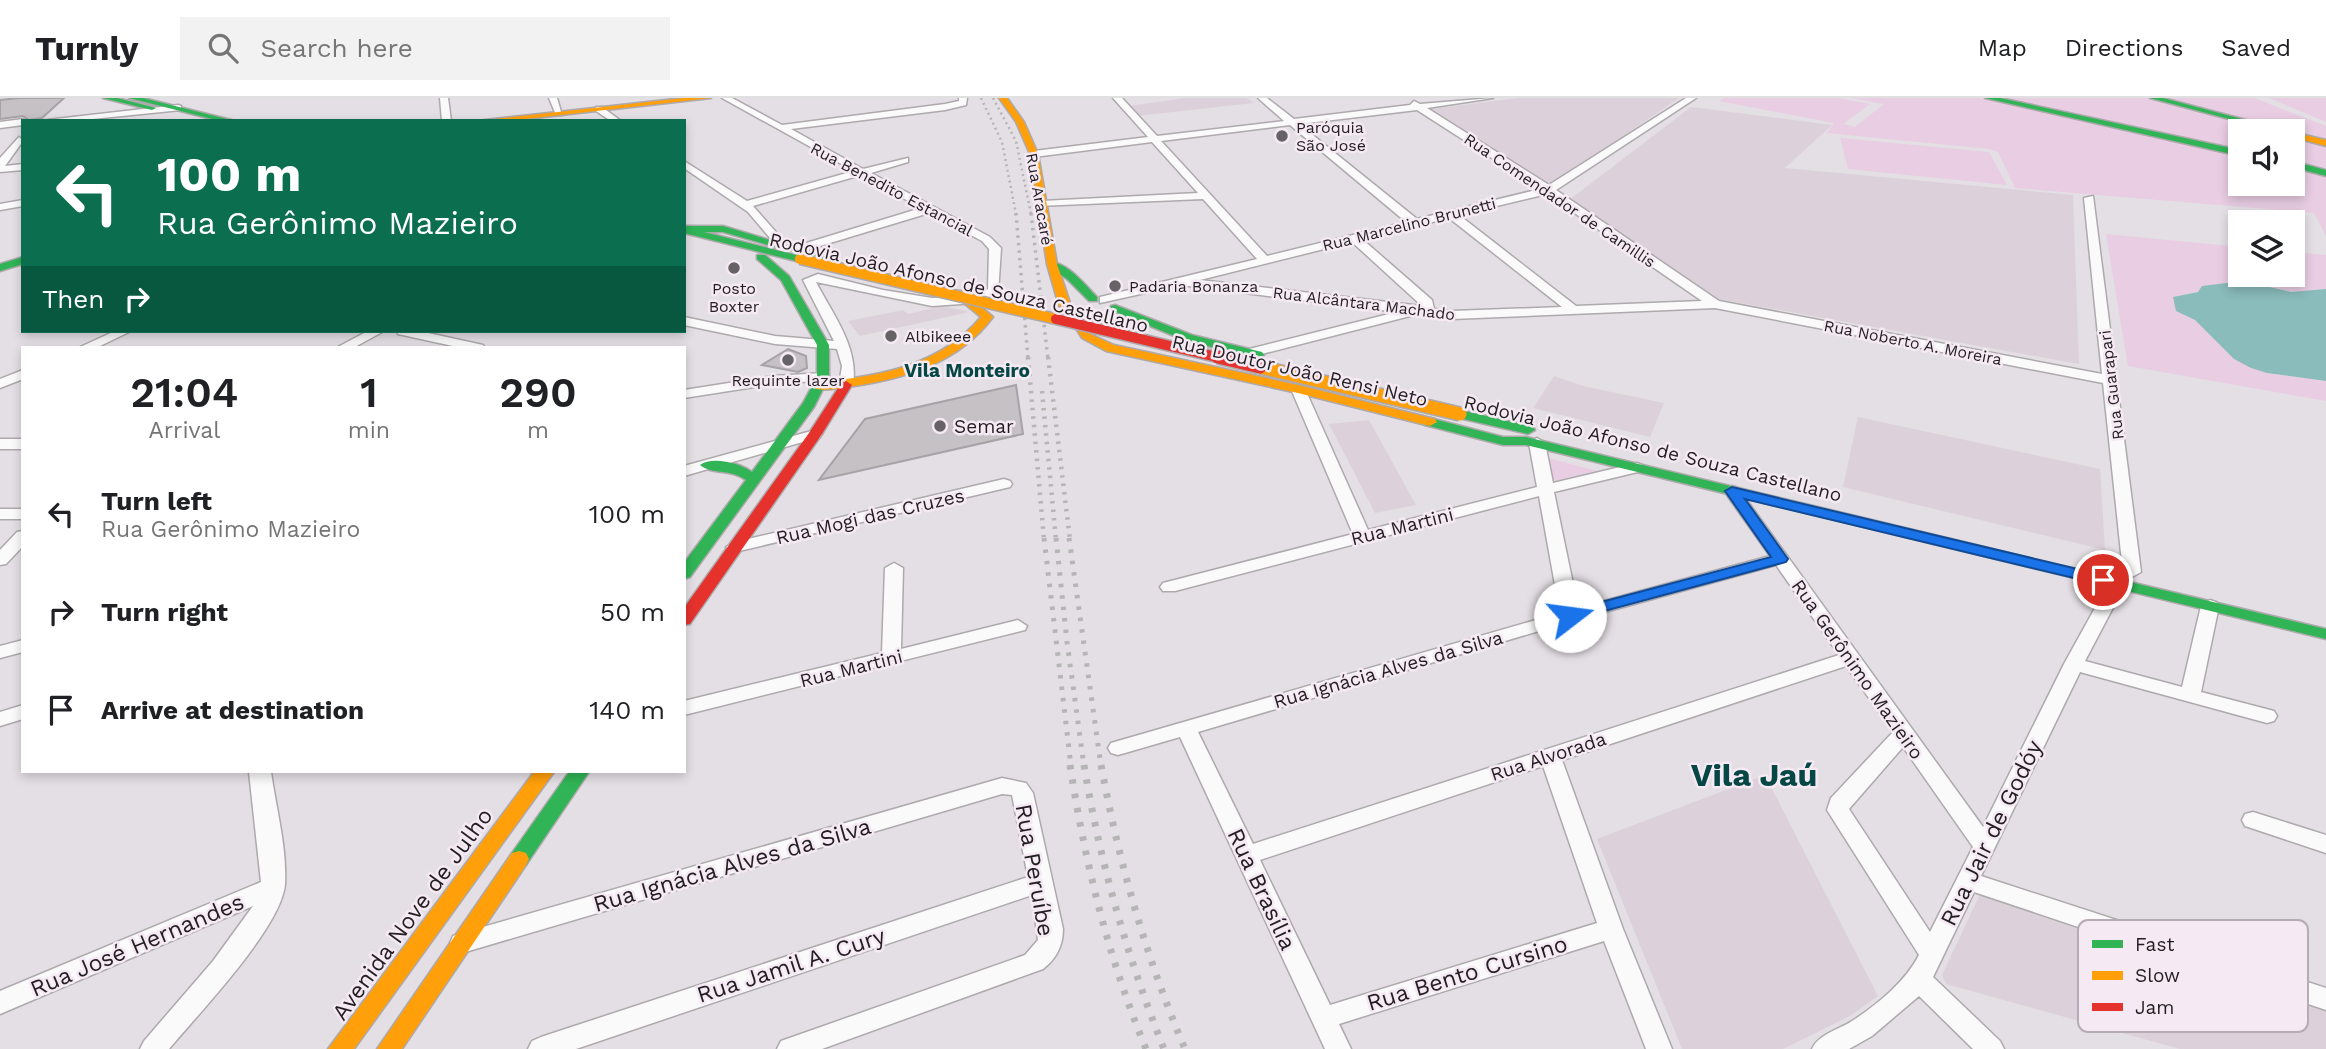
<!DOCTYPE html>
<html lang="en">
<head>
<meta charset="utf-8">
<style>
	body { margin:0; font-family:"Work Sans",sans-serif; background:#f2f2f2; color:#202124; height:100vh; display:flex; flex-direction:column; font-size:26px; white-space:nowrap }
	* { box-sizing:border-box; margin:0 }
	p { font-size:23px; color:#757577 }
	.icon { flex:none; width:38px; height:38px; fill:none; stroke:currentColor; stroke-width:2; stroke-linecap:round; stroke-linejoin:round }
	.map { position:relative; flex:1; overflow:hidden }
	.drawer { position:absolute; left:21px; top:248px; width:665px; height:427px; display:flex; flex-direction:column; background:#fff; border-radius:0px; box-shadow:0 4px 10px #0003 }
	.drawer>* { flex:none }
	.banner { position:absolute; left:21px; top:21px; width:665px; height:214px; border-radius:0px; box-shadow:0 4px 10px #0003; background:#0b6e4f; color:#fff; overflow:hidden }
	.tools { position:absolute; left:2228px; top:21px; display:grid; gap:14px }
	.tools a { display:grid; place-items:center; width:77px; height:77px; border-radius:0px; background:#fff; box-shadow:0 4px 10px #0003; font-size:35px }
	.pin { position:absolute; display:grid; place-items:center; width:60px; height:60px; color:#fff; margin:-30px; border:4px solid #fff; border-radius:50%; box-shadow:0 2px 7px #0007 }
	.me { position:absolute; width:77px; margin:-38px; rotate:75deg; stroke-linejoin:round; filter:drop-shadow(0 0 5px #0008) }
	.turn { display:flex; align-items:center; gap:24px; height:147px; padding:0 21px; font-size:32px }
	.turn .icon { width:91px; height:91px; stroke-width:2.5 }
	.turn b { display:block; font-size:49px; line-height:60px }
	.then { display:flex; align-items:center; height:66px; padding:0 21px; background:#0003; gap:14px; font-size:26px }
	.eta { display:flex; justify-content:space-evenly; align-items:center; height:119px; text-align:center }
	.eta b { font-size:42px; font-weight:600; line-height:49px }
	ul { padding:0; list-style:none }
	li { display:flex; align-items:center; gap:21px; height:98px; padding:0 21px }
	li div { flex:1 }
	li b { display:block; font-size:26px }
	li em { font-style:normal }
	header { display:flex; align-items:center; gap:42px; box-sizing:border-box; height:98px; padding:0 35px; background:#fff; border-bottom:2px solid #e0e0e0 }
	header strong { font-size:33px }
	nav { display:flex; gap:38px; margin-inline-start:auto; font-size:24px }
	.search { width:490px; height:63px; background:#f2f2f2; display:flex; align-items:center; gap:18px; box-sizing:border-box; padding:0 24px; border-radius:0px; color:#757577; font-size:26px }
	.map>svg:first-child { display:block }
	.built { fill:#dcd1da }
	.green { fill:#e8cde3 }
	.water { fill:#8abcbb }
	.building { fill:#c6c1c5; stroke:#a6a2a6; stroke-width:2 }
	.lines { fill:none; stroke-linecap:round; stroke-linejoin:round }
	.street-casing { stroke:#ada9ac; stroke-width:3 }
	.fast-casing { stroke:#ada9ac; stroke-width:3 }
	.slow-casing { stroke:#ada9ac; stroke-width:3 }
	.jam-casing { stroke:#ada9ac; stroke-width:3 }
	.street { fill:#fbfafb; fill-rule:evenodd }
	.fast { fill:#30b455; fill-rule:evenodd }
	.slow { fill:#ff9f0a; fill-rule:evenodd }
	.jam { fill:#e5322d; fill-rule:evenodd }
	.rail-far4 { stroke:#b6b5b6; stroke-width:2.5; stroke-dasharray:2 3.5; stroke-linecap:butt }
	.rail-far3 { stroke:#b6b5b6; stroke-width:3.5; stroke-dasharray:2.5 5; stroke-linecap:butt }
	.rail-far2 { stroke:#b6b5b6; stroke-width:4.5; stroke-dasharray:2.5 6; stroke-linecap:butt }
	.rail-far1 { stroke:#b6b5b6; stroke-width:5; stroke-dasharray:3.5 8; stroke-linecap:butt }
	.rail { stroke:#b6b5b6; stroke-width:7; stroke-dasharray:4.5 10; stroke-linecap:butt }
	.slow-bridge-far1-casing { stroke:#ada9ac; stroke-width:13; stroke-linecap:butt }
	.slow-bridge-casing { stroke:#ada9ac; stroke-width:16; stroke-linecap:butt }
	.jam-bridge-far1-casing { stroke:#ada9ac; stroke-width:13; stroke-linecap:butt }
	.jam-bridge-casing { stroke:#ada9ac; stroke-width:16; stroke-linecap:butt }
	.slow-bridge-far1 { stroke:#ff9f0a; stroke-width:10 }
	.slow-bridge { stroke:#ff9f0a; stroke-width:13 }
	.jam-bridge-far1 { stroke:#e5322d; stroke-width:10 }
	.jam-bridge { stroke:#e5322d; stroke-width:13 }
	.route { fill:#1a73e8; stroke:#114b97; stroke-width:2 }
	.poi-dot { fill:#666265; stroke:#f5e9f3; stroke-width:2.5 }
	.labels { text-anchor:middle; stroke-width:5; stroke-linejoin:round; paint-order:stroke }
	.far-poi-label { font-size:16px; fill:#221e21; stroke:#f5e9f3; text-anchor:start }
	.far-street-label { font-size:16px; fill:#221e21; stroke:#f5e9f3 }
	.street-label { font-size:19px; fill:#221e21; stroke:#f5e9f3 }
	.far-quarter-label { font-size:19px; font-weight:bold; fill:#054745; stroke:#f5e9f3 }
	.poi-label { font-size:19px; fill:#221e21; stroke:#f5e9f3; text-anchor:start }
	.near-street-label { font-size:23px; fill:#221e21; stroke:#f5e9f3 }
	.near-district-label { font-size:32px; font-weight:bold; fill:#054745; stroke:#f5e9f3 }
	.key { fill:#f5e9f3; stroke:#b6acb4; stroke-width:2 }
	.key-label { font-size:19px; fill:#221e21 }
</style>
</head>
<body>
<header>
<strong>Turnly</strong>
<div class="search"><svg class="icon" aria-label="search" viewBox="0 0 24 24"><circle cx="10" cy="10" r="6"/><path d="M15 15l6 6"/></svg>Search here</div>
<nav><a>Map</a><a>Directions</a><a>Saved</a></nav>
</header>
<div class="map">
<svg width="2326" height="951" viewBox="0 0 2326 951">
	<rect width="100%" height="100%" fill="#e4dfe4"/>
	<path class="built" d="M1185,0h62l7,5 -117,13 -8,-10z
		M1518,0h161l-130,89 -118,-78z
		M1691,9l141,18 -47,43 288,27 6,169 -360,-65 -150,-99z
		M942,208l28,6 -110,24 -12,-15 55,-11 5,4z
		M1554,278l29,10 81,17 -14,34 -117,-29z
		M1858,319l242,52 5,81 -262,-63z
		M1369,322l47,85 -41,8 -46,-89z
		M1765,677l113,221 -28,20 -67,33h-101l-85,-210z
		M1981,794l345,116v41h-146l-234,-65 -4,-9z"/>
	<path class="green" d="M1724,0h113l33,6 -27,20 12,3 29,-23 -33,-6h128l261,56v30h52l1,-17 33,8v61l-12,-23 -299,-25 -17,-36 -9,-3 -162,-16 7,-10 -115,-22z
		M2002,0h252l72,28v42l-33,-7 -1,-30h-52v18z
		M2269,0h57v24z
		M1840,40l149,14 18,33 -159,-16z
		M2106,136l134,13v28h52l1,-23 33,3v34l-35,3 -48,-11 -69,16 3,14 18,9 39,39 33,14 59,8v20l-198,-35z
		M1548,360l49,13 -47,11z"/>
	<path class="water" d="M2243,183l48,11 35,-3v92l-59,-8 -16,-5 -17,-9 -39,-39 -19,-9 -3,-14 25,-5 4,-6z"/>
	<path class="building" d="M19,0h45l-22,20 -13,2 -6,-4 -23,3v-19z
		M788,251l18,7 1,12 -9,4 -36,-7z
		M1016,287l7,49 -204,46 46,-61z"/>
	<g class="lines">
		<g class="street-casing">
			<path id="street" d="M440,0h8l3,23h-9z
				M549,0h8l5,17h-6z
				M722,0h10l50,27 163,-21 14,-3v-3h8l-1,7 -21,5 -154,19 72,40 45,-11v4l-37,11 119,64 11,11 -3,46 -22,9 -44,3 -116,-24c17,33 43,65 37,103l-7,4 -7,-4 3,-19 -5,-17 -62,-5 -91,-19v-8l91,19 59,5 -31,-61 15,-6 65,16 49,8 41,-2 15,-7 1,-40 -7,-8 -53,-28 -132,40 -16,-2 -33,-39 -64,-44v-7l63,40 107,-30zM861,77l60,33 -131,40 -37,-42z
				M1113,0h9l35,38 127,-15 -26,-23h9l27,21 116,-14 4,-4 6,3 73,-6 -66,10 122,77 137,-87h10l-140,92 163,111 383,73 -18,-176 9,-2 48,376 -9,5 -9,-5 -20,-189 -388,-75 -263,11 -34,-5 -168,43 -7,-4 2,-3 152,-38 -216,-27 -81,18v-6l157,-38 -54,-60 -165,7 -1,-2 5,-3 156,-8 -46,-51 -118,15 -5,-3 5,-3 114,-14zM1417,12l123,79 -123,30 -118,-95zM1290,27l116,97 -139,34 -106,-115zM1547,96l155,107 -126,5 -117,-91zM1449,120l113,89 -110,4 -18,-2 -2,-9 -70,-61zM1352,144l70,64 -222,-26z
				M178,7l3,1v4l-108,11h-35z
				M596,9h6l19,14h-10l-15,-10z
				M23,21l4,2h-4v4l-23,3v-6z
				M19,39l4,4 -18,25 18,-2v6l-23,2v-14z
				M23,102v6l-23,4v-6z
				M115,233h16l-35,17h-18z
				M368,233h16l-31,17h-17z
				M397,233h22l64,14 2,3h-23l-64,-14z
				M23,272v9l-23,9v-9z
				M823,275l7,4 -2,3 -54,4 -90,14v-8l90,-14z
				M1298,287l7,4 63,141 169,-43 -8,-44 8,-5 8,5 8,40 84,-20 5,2 3,3 -3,3 -88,21 24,116 192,-52 -46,-65 8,-5 6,2 245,339 81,-163 47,-85h12l3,4 -41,78 97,26 19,-81 9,-6 6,2 3,4 -18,86 73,19 3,5 -3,5 -7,2 -187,-51 -99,204 345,112v22l-352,-118 -41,85 67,64 4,8h-31l-54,-53 -47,40 -23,13h-37c7,-15 26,-19 40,-28 25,-16 54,-40 67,-66l-92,-145 4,-12 62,-66 -47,-66 -284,94 61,169 49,120h-26l-42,-108 -265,83 12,25h-26l-145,-312 -62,18 -7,-2 -3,-5 3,-5 449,-130 -21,-117 -364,95h-12l-3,-4 3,-4 190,-49 -62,-145zM1776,467l63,90 -586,189 -55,-112 378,-112zM1903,649l70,100 -43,85 -81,-123zM1543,668l54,157 -267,82 -70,-145z
				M815,332l5,1 2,3 -2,3 -136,39v-10z
				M0,341h23v10h-23z
				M1004,381l6,2 2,3 -2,3 -275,65 -9,-5 9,-5z
				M0,411h23v10h-23z
				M23,433v15l-17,18 -6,1v-15l17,-18z
				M894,465l9,5 -2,81 117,-29 9,6 -2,4 -341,85v-14l198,-48 3,-85z
				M23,542v12l-23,6v-12z
				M23,607v14l-23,7v-14z
				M249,674h22c5,36 16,75 14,112 -3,43 -87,130 -116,165h-29l4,-8 69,-80 40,-55 -253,108v-23l261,-109z
				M1002,680l24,5 7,10 30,136c0,17 -7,30 -20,40l-221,80h-45l4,-8 244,-86 13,-15 -6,-45 -456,154h-48l4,-8 9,-4 487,-160 -16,-82 -10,-1 -540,159 -9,-3 -3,-7 3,-7 9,-3z
				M2253,714l73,23v18l-81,-27 -3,-6 3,-6z"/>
		</g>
		<g class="fast-casing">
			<path id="fast" d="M103,0h14l39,10 -4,2z
				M129,0h14l92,23h-15z
				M1985,0h15l240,52v6z
				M2150,0h13l124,33h-13z
				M2292,63l34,9v6l-34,-9z
				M684,128h39l110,33 -5,3 -105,-30h-19l100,25 1,2 -5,3 -116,-29z
				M757,157h8l24,21 40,69v32l-15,30 -124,170 -6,2v-16l62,-83c-17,-12 -34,-5 -46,-15 12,-9 40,-2 52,7l51,-69 14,-26v-32l-36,-65 -24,-21z
				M23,159v7l-23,7v-7z
				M1048,164c19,-1 37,23 49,35v4h-8l-22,-22 -19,-13z
				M1115,207l77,30 70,17 2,3 -6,4 -74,-19 -73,-30v-4z
				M1460,312l73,17 2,3 -7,4 -73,-17 -2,-3z
				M1430,320l73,19h23l800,192v10l-800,-194h-23l-78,-20v-6z
				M569,674h20l-63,93 -7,2 -7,-2 -3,-6 3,-6z"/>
		</g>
		<g class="slow-casing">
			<path id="slow" d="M684,0h27l-204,23h-30z
				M999,0h8l17,24 14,32 19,110 14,42 -2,2 -10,-2 -12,-42 -17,-110 -14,-32z
				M2292,34l34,8v6l-34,-9z
				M954,193h8l31,26c-34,45 -85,61 -139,69 -12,2 -26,5 -38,3v-6l4,-1c60,-6 120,-16 161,-65l-27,-22z
				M1076,218l4,1 10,17 24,11 184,40 137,34 2,3 -7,4 -132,-33 -192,-42 -24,-13 -12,-19z
				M534,674h20l-200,277h-26z
				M519,753l7,2 3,6 -3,6 -124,184h-25l135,-196z"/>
		</g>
		<g class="jam-casing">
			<path id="jam" d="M846,283l6,4 -30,49 -132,190 -6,1v-17l125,-175 33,-51z"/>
		</g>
		<use href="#street" class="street"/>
		<use href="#fast" class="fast"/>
		<use href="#slow" class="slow"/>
		<use href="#jam" class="jam"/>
		<path class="rail-far4" d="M981,0l21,44 14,72
			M993,0l23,43 15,73"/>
		<path class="rail-far3" d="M1016,115l12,146
			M1031,115l17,146"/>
		<path class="rail-far2" d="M1028,259l16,183
			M1048,259l22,183
			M1042,293l14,149"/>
		<path class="rail-far1" d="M1044,440l27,228
			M1056,440l11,104 17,124
			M1069,440l32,228"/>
		<path class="rail" d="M1070,667c15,98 38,192 76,284
			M1084,667c16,98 43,191 80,284
			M1101,667c18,98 45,192 84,284"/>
		<g class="slow-bridge-far1-casing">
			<path id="slow-bridge-far1" d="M800,161l256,60"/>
		</g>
		<g class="slow-bridge-casing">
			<path id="slow-bridge" d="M1260,269l200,47"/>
		</g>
		<g class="jam-bridge-far1-casing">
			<path id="jam-bridge-far1" d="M1056,221l169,40"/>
		</g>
		<g class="jam-bridge-casing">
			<path id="jam-bridge" d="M1218,259l42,10"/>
		</g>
		<use href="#slow-bridge-far1" class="slow-bridge-far1"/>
		<use href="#slow-bridge" class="slow-bridge"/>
		<use href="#jam-bridge-far1" class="jam-bridge-far1"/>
		<use href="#jam-bridge" class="jam-bridge"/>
	</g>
	<path class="route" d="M1732,389l371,88 8,5 -8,5 -358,-86 43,60 -2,3 -211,57h-11l-3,-3 3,-4 207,-55 -46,-66z"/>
	<g class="poi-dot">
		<circle cx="1282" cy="38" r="7"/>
		<circle cx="734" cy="170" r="7"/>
		<circle cx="1115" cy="188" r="7"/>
		<circle cx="891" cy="238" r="7"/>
		<circle cx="788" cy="262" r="7"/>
		<circle cx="940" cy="328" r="7"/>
	</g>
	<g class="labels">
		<g class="far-poi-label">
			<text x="1296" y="35">Paróquia<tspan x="1296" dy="18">São José</tspan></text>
			<text x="1129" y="194">Padaria Bonanza</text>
			<text x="734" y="196" text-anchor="middle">Posto<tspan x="734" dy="18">Boxter</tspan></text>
			<text x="905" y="244">Albikeee</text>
			<text x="788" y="288" text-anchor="middle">Requinte lazer</text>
		</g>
		<g class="far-street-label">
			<text transform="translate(892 91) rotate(28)" y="6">Rua Benedito Estancial</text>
			<text transform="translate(1040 101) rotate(80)" y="6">Rua Aracaré</text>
			<text transform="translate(1560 102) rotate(34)" y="6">Rua Comendador de Camillis</text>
			<text transform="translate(1409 126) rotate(-14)" y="6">Rua Marcelino Brunetti</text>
			<text transform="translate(1364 205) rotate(7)" y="6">Rua Alcântara Machado</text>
			<text transform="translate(1913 244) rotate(11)" y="6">Rua Noberto A. Moreira</text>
			<text transform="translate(2111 287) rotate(-97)" y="6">Rua Guarapari</text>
		</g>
		<g class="street-label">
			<text transform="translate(959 184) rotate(13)" y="7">Rodovia João Afonso de Souza Castellano</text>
			<text transform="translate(1300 272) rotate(13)" y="7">Rua Doutor João Rensi Neto</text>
			<text transform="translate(1653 350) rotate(14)" y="7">Rodovia João Afonso de Souza Castellano</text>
			<text transform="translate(870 418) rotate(-13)" y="7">Rua Mogi das Cruzes</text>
			<text transform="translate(1402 428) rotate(-14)" y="7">Rua Martini</text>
			<text transform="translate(851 570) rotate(-14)" y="7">Rua Martini</text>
			<text transform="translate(1388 571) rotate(-16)" y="7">Rua Ignácia Alves da Silva</text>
			<text transform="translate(1858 571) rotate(55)" y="7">Rua Gerônimo Mazieiro</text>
			<text transform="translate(1548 658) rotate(-18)" y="7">Rua Alvorada</text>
		</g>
		<g class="far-quarter-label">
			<text x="967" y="279">Vila Monteiro</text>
		</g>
		<g class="poi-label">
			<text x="954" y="335">Semar</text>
		</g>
		<g class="near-street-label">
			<text transform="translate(1991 735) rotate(-64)" y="8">Rua Jair de Godóy</text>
			<text transform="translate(732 767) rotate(-16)" y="8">Rua Ignácia Alves da Silva</text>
			<text transform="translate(1035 772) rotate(80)" y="8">Rua Peruíbe</text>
			<text transform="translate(1262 791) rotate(65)" y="8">Rua Brasília</text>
			<text transform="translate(412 816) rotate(-54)" y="8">Avenida Nove de Julho</text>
			<text transform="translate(137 847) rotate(-23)" y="8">Rua José Hernandes</text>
			<text transform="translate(791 867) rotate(-18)" y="8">Rua Jamil A. Cury</text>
			<text transform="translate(1467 875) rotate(-17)" y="8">Rua Bento Cursino</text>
		</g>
		<g class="near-district-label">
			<text x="1754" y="688">Vila Jaú</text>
		</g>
	</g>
	<rect x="2078" y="822" width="230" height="112" rx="10" class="key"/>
	<rect x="2092" y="842" width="31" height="8" fill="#30b455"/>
	<rect x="2092" y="873" width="31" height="9" fill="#ff9f0a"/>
	<rect x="2092" y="905" width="31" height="8" fill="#e5322d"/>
	<g class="key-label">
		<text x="2135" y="853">Fast</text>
		<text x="2135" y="884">Slow</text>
		<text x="2135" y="916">Jam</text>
	</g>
</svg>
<div class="tools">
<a><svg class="icon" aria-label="sound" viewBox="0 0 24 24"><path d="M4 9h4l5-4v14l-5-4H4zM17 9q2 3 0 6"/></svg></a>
<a><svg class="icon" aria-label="layers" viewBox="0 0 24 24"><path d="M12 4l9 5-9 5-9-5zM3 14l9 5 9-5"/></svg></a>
</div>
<div class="pin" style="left:2103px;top:482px;background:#d93025"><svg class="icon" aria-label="arrive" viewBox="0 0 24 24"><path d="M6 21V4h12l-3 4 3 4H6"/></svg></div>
<svg class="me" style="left:1570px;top:518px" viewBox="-20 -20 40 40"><circle r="19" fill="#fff"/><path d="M0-13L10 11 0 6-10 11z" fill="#1a73e8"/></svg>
<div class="banner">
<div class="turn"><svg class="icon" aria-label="left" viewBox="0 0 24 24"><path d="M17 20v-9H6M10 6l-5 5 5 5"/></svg><div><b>100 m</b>Rua Gerônimo Mazieiro</div></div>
<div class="then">Then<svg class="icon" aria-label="right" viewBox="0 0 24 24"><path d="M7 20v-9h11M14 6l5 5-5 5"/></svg></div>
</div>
<section class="drawer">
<div class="eta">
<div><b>21:04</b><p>Arrival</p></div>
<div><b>1</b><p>min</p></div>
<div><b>290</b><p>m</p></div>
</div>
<ul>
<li><svg class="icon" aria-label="left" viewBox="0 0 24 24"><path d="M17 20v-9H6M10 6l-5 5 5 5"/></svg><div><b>Turn left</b><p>Rua Gerônimo Mazieiro</p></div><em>100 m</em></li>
<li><svg class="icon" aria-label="right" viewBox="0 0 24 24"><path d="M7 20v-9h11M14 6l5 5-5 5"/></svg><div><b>Turn right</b></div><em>50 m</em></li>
<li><svg class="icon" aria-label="arrive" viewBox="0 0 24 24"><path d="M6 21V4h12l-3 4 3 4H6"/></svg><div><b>Arrive at destination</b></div><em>140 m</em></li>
</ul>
</section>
</div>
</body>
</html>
